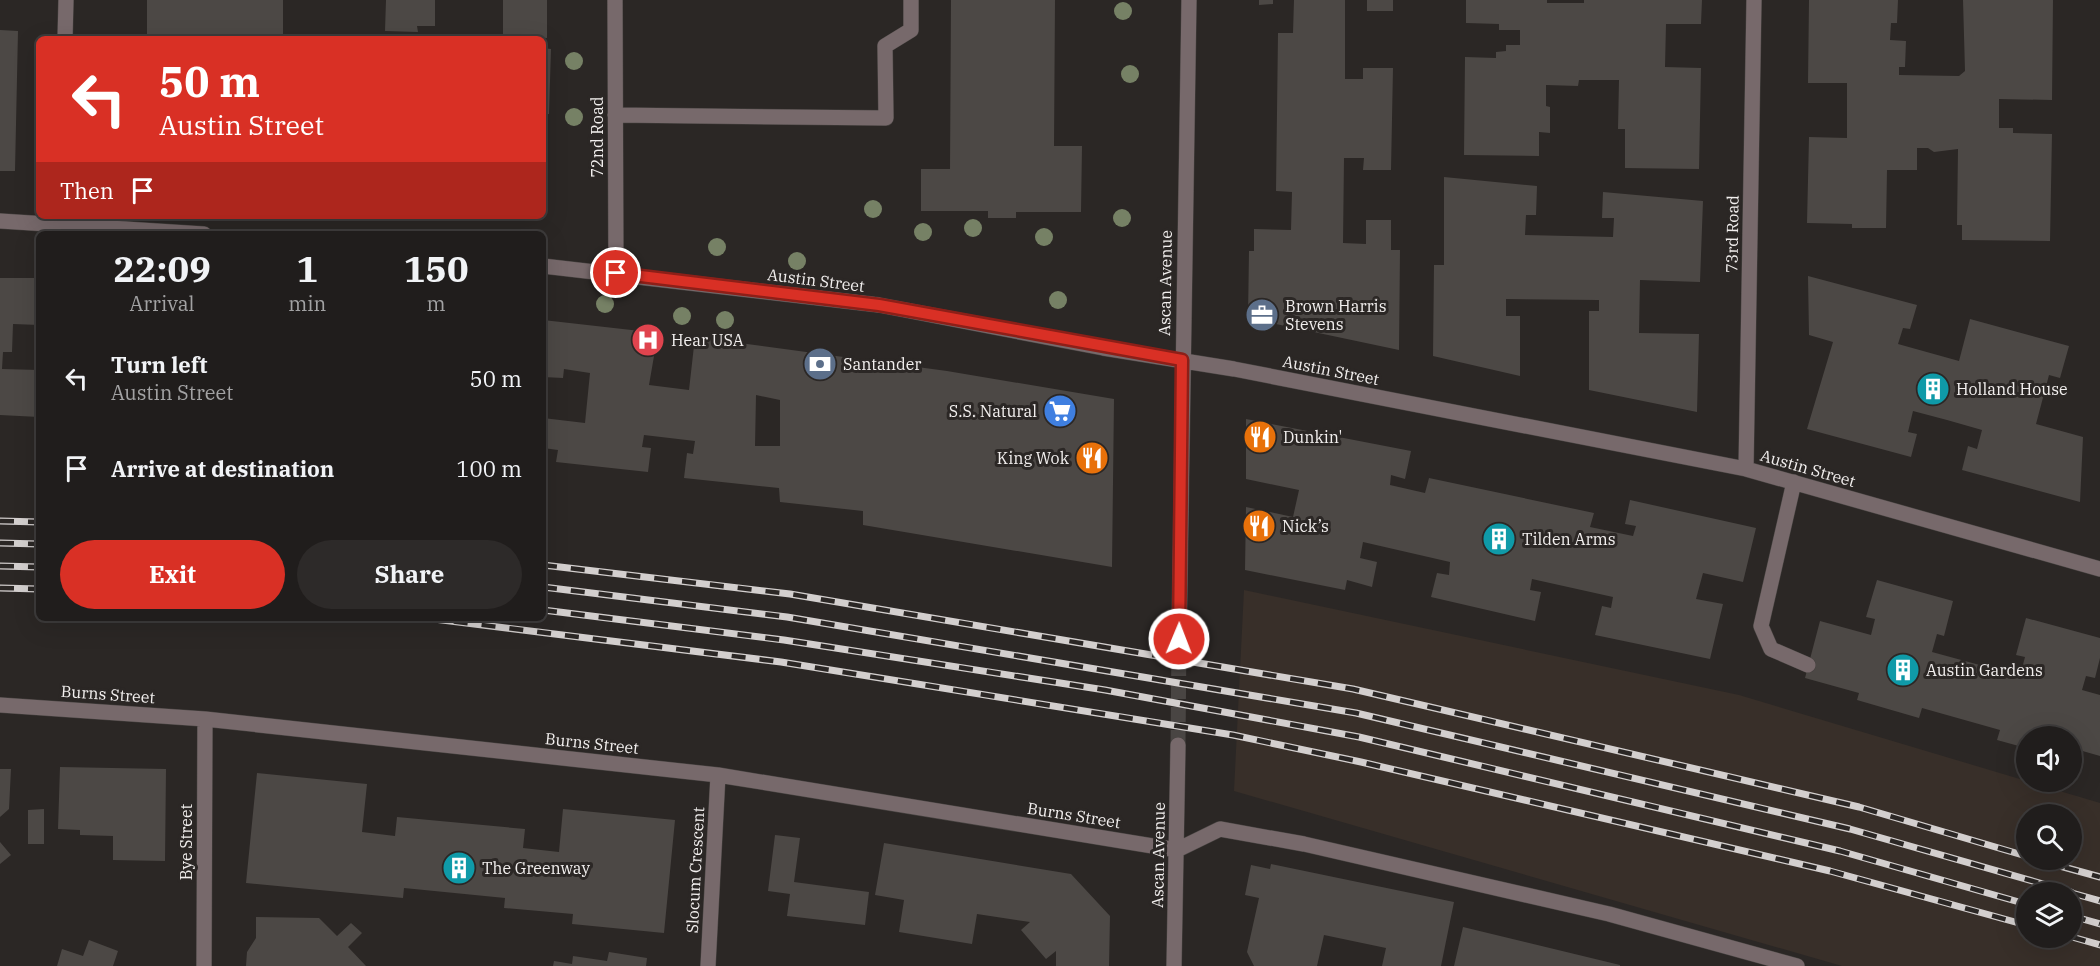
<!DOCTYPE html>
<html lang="en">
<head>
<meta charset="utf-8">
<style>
	body { margin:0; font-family:"IBM Plex Serif",serif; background:#2d2a29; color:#f1f3f6; height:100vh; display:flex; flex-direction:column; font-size:22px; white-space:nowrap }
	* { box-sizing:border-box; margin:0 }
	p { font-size:20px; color:#a2a2a3 }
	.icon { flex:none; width:33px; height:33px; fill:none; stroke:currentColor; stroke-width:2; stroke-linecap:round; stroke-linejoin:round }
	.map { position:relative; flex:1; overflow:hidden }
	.side { position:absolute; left:36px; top:231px; width:510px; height:390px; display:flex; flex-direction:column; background:#201d1c; border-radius:9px; box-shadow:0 6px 24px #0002,0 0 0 2px #3d3b3b }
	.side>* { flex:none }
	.banner { position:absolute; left:36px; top:36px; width:510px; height:183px; border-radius:9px; box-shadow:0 6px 24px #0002,0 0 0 2px #3d3b3b; background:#d93025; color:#fff; overflow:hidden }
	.buttons { position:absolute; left:2016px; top:726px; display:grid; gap:12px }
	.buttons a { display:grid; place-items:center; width:66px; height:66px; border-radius:50%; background:#201d1c; box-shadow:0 6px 24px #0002,0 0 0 2px #3d3b3b; font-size:30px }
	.pin { position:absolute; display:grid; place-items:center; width:51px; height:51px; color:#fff; margin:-26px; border:3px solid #fff; border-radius:50%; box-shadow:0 2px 6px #0007 }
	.me { position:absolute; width:66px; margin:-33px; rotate:1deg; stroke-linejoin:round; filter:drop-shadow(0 0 4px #0008) }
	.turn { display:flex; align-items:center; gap:21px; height:126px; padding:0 24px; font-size:27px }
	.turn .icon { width:78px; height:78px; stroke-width:2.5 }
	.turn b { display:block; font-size:42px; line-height:51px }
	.then { display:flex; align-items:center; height:57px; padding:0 24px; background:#0003; gap:12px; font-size:22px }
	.eta { display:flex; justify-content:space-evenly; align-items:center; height:102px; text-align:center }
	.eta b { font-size:36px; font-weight:700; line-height:42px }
	.action { display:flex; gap:12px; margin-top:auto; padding:12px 24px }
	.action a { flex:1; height:69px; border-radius:36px; background:#d93025; color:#fff; font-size:24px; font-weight:700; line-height:69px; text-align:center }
	.action a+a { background:#2d2a29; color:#f1f3f6 }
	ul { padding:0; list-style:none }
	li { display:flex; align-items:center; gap:18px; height:90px; padding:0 24px }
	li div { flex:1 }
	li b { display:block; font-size:22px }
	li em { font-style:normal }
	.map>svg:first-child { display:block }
	.built { fill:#382f29; fill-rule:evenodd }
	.building { fill:#4c4845; fill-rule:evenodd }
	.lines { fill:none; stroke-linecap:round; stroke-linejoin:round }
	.minor-tunnel { stroke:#494543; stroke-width:15; stroke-dasharray:15 8; stroke-linecap:butt }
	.minor-casing { stroke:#474341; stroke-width:16 }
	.minor { stroke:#77696b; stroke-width:15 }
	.rail-casing { stroke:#d3cfce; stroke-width:7 }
	.rail { stroke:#2b2725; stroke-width:4.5; stroke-dasharray:14; stroke-linecap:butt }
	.tree { fill:#768165 }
	.route-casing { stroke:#8d1f18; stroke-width:15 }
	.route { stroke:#d93025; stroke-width:10 }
	.labels { text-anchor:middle; stroke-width:6; stroke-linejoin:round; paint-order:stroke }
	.street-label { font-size:16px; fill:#f2efee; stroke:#2b2725 }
	.poi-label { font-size:16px; fill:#f2efee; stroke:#2b2725; text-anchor:start }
</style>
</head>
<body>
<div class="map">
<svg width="2100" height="966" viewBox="0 0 2100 966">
	<rect width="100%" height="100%" fill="#2b2725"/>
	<path class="built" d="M1244,590l495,105 361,108v163h-258l-608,-175zM2026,814h46v46h-46zM2026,892h46v46h-46z"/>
	<path class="building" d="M147,0h136v38l-136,-1z
		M386,0h49v26h-18l1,6 -33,-1z
		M503,0h44v38l-44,-1z
		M951,0h104l-1,146h28l-1,66h-65v6h-28v-7h-67v-42h29z
		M1259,0h14v4l-14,1z
		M1294,0h51v79h18v-11h30l-2,102h-28l1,-12h-20l-1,85 23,1v-24h25v30h9l-1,100 -151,-32 1,-67h5v-22l37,1 1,-38 -16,-1 2,-158h15z
		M1367,0h26v11h-26z
		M1466,0h81v3h37v-3h118l-1,24h-35l-1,43 36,1 -2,101 -74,-1v-39h-7l1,-49h-40l-1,6 -32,-1v21l4,1v26l-11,-1v24l-75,-1 1,-98 31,1v-6l10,-1v-6h14v-15h-21v-6l-33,-1z
		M1809,0h89l-1,23h-6l-1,17 16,1 -1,26h-6v8l60,1 6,-5 -2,-71h90l-1,100 -53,-1v29h14v5l39,1 -2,107 -88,-1v-15h-5l1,-76 -24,3 -6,-4h-11v22h-30l-1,58h-34v-4l-45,-1 2,-86 38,1v-55h-39z
		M0,30l18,1 -3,140h-15z
		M543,48l8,1 -2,65h-6z
		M543,151h5l-3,63 -2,-1z
		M1444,177l93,9 -1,29h-10l-1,20 88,2 1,-19h-12l1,-26 100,9 -3,81 -60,-2 -1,53 60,1 -2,78 -108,-22v-79h10v-11l-93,-1v17h14v60l-87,-20 1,-91h10z
		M36,273h3v52l-26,-1 -1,28h-9l-1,17 37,1v47l-39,-2v-137h36z
		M1808,276l109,29 -7,24 -7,-1 -5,16 61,17 11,-42 99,27 -9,32 -11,-3 -13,49 47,13 -3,65 -118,-32 6,-24 9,3 5,-19 -35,-10 -34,-9 -5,21 9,2 -6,23 -104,-28 26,-87 -24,-7z
		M543,320l115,13 -9,52 40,5 6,-53 252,34 167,28 -2,168 -249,-42v-14l-83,-9 -1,-14 -95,-10 3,-25 6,1 2,-13 -51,-6 -2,12 9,1 -3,24 -92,-10 2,-12 -15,-2v-30l42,5 5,-50 -26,-4 -1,9 -20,-1zM756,395l24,5v46h-25z
		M1246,419l165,32 -6,28 -14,-4 -1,10 35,8 4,-15 165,35 -4,14 43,9 3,-10 -11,-2 5,-24 126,28 -13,54 -40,-9 -7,26 27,5 -13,55 -115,-24 7,-29 9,2 2,-11 -81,-18 -2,11 11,2 -6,29 -104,-24 6,-24 12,2 1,-13 -87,-20 -3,16 17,4 -5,25 -25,-7 -2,10 -100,-20 1,-63 47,10 6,-27 -53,-11z
		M1877,580l76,21 -9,35 -7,-2 -5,18 88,24 5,-19 -9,-2 10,-37 74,20v20l-5,20 -9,-2 -4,14 18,5v61l-28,-8v-12h-46v12l-29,-8 3,-10 -78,-22 -3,10 -62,-18 2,-7 -54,-15 15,-57 51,14 4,-16 -9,-2z
		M60,767l106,2 -1,92 -52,-1v-24l-33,-1v-5l-22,-1z
		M0,769h11l-2,40 -9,8z
		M257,773l110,11 -5,48 33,4 2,-19 128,12 -2,19 36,4 4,-43 112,11 -11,113 -92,-9 1,-10 -69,-6 1,-10 -101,-10 -1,10 -157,-15z
		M44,809v35h-16v-34z
		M775,835l25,3 -6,44 75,10 -4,33 -78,-9 3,-22 -22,-3z
		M0,842l11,13 -11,9z
		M884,843l187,31 39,42 -1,50h-53v-15l-10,8 -25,-29 9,-8 -53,-8 -5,30 -73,-12 5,-32 -29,-5z
		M1271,864l183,38 -13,64h-59l4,-18 -62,-13 -7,31h-63l-7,-14 12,-54 -14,-3 6,-30 19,4z
		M256,917l63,1 18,18 14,-13 11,10 -14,14 18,19h-120l1,-14 9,-14z
		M1463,927l157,38v1h-166z
		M89,940l29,11 -5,15h-56l5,-17 21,7z
		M609,952l38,6 -1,8h-93l1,-5 18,3 1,-8 34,5z"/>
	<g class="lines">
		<path class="minor-tunnel" d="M1178,745l1,-106"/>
		<g class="minor-casing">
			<path id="minor" d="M615,0l1,274
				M65,39l1,-39
				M615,115l271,3 -1,-72 26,-16v-30
				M0,221l204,13
				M543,266l336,39 224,43 131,21 512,100 354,100
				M1746,469l8,-469
				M1794,482l-33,144 10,23 37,16
				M1179,639l10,-639
				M0,705l205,14 513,56 459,75
				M1177,850l43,-21 84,15 305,70 188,52
				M204,966l1,-247
				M708,966l10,-191
				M1174,966l4,-221"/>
		</g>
		<use href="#minor" class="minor"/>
		<g class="rail-casing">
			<path id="rail" d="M0,521l39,1
				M0,543l39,1
				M543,565l247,29 563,95 506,118 167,49
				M0,566l39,1
				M543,587l244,30 569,96 494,116 221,63
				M0,588l39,1
				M543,610l241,30 321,50 254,47 481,114 186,53
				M426,618l355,44 452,73 128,27 469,109 196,54
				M2038,860l62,17
				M2072,893l28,8
				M2072,916l28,8
				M2072,937l28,8"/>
		</g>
		<use href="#rail" class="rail"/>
	</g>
	<g class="tree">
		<circle cx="1123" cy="11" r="9"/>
		<circle cx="574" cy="61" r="9"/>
		<circle cx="1130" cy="74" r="9"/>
		<circle cx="574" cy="117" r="9"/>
		<circle cx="873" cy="209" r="9"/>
		<circle cx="1122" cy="218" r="9"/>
		<circle cx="973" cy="228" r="9"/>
		<circle cx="923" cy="232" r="9"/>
		<circle cx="1044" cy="237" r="9"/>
		<circle cx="717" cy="247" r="9"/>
		<circle cx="797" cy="261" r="9"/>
		<circle cx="1058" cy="300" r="9"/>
		<circle cx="605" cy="304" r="9"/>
		<circle cx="682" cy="316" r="9"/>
		<circle cx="725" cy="320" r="9"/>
	</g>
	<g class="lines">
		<g class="route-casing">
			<path id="route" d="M616,273l263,32 303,55 -3,279"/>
		</g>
		<use href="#route" class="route"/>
	</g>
	<defs>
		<g id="office-disc" transform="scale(1.725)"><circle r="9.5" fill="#5c6f8a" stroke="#2b2725"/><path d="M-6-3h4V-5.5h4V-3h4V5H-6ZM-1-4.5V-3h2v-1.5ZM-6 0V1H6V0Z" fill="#fff"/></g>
		<g id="hospital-disc" transform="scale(1.725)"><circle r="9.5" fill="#e0444e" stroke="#2b2725"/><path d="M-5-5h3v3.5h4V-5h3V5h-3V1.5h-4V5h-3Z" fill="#fff"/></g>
		<g id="bank-disc" transform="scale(1.725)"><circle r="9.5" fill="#5c6f8a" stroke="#2b2725"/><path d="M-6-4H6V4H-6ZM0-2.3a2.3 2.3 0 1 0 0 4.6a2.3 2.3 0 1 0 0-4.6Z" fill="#fff"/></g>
		<g id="building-disc" transform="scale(1.725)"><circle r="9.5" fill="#0f9aa8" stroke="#2b2725"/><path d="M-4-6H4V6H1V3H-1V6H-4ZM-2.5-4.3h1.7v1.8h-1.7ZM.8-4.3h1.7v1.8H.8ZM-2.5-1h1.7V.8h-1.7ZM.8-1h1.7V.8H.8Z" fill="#fff"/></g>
		<g id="supermarket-disc" transform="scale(1.725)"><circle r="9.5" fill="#3f7fe0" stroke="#2b2725"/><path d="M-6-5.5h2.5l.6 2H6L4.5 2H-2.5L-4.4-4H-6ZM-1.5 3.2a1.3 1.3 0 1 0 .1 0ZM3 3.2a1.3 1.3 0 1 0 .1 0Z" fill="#fff"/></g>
		<g id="restaurant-disc" transform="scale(1.725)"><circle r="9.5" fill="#e8710a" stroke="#2b2725"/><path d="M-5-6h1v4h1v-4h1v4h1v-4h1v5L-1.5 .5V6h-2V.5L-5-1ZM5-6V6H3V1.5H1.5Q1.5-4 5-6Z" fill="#fff"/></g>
	</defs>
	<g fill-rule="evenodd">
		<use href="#office-disc" x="1262" y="315"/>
		<use href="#hospital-disc" x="648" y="340"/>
		<use href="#bank-disc" x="820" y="364"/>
		<use href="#building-disc" x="1933" y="389"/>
		<use href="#supermarket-disc" x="1060" y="411"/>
		<use href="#restaurant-disc" x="1260" y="437"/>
		<use href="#restaurant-disc" x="1092" y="458"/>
		<use href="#restaurant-disc" x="1259" y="526"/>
		<use href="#building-disc" x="1499" y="539"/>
		<use href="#building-disc" x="1903" y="670"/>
		<use href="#building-disc" x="459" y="868"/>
	</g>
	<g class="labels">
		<g class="street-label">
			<text transform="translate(597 137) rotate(-90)" y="6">72nd Road</text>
			<text transform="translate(1732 234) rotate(-89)" y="6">73rd Road</text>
			<text transform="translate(816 280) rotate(7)" y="6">Austin Street</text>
			<text transform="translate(1165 283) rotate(-89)" y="6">Ascan Avenue</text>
			<text transform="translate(1331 370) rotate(11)" y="6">Austin Street</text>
			<text transform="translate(1808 468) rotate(16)" y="6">Austin Street</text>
			<text transform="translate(108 694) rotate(4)" y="6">Burns Street</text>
			<text transform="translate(592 743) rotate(6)" y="6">Burns Street</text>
			<text transform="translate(1074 815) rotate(9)" y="6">Burns Street</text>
			<text transform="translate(186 842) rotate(-90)" y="6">Bye Street</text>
			<text transform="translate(1158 855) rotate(-89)" y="6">Ascan Avenue</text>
			<text transform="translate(695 870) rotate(-87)" y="6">Slocum Crescent</text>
		</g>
		<g class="poi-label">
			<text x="1285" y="312">Brown Harris<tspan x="1285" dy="18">Stevens</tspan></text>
			<text x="671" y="346">Hear USA</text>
			<text x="843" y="370">Santander</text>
			<text x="1956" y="395">Holland House</text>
			<text x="1037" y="417" text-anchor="end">S.S. Natural</text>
			<text x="1283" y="443">Dunkin'</text>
			<text x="1069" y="464" text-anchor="end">King Wok</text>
			<text x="1282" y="532">Nick’s</text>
			<text x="1522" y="545">Tilden Arms</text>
			<text x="1926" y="676">Austin Gardens</text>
			<text x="482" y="874">The Greenway</text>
		</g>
	</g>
</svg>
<div class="buttons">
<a><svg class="icon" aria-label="sound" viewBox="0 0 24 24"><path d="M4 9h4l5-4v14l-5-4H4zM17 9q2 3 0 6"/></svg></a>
<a><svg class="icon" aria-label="search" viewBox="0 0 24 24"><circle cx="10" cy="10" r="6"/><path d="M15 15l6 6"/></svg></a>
<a><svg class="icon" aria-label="layers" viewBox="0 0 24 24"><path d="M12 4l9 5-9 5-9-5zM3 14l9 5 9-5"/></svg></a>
</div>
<div class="pin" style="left:616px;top:273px;background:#d93025"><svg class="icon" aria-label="arrive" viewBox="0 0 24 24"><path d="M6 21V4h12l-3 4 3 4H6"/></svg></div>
<svg class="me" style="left:1179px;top:639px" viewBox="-20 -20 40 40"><circle r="17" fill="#d93025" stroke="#fff" stroke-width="3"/><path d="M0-11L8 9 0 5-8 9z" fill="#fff"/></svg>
<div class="banner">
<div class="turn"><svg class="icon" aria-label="left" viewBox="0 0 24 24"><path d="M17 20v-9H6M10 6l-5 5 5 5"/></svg><div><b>50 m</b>Austin Street</div></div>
<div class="then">Then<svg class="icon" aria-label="arrive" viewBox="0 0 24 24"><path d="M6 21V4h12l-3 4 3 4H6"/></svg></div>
</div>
<section class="side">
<div class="eta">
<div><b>22:09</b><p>Arrival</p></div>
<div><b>1</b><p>min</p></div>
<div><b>150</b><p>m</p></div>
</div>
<ul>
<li><svg class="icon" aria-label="left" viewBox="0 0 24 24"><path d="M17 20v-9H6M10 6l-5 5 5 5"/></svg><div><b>Turn left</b><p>Austin Street</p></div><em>50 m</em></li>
<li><svg class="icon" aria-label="arrive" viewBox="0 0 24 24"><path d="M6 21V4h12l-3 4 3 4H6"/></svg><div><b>Arrive at destination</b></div><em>100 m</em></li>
</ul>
<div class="action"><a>Exit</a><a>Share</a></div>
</section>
</div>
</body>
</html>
